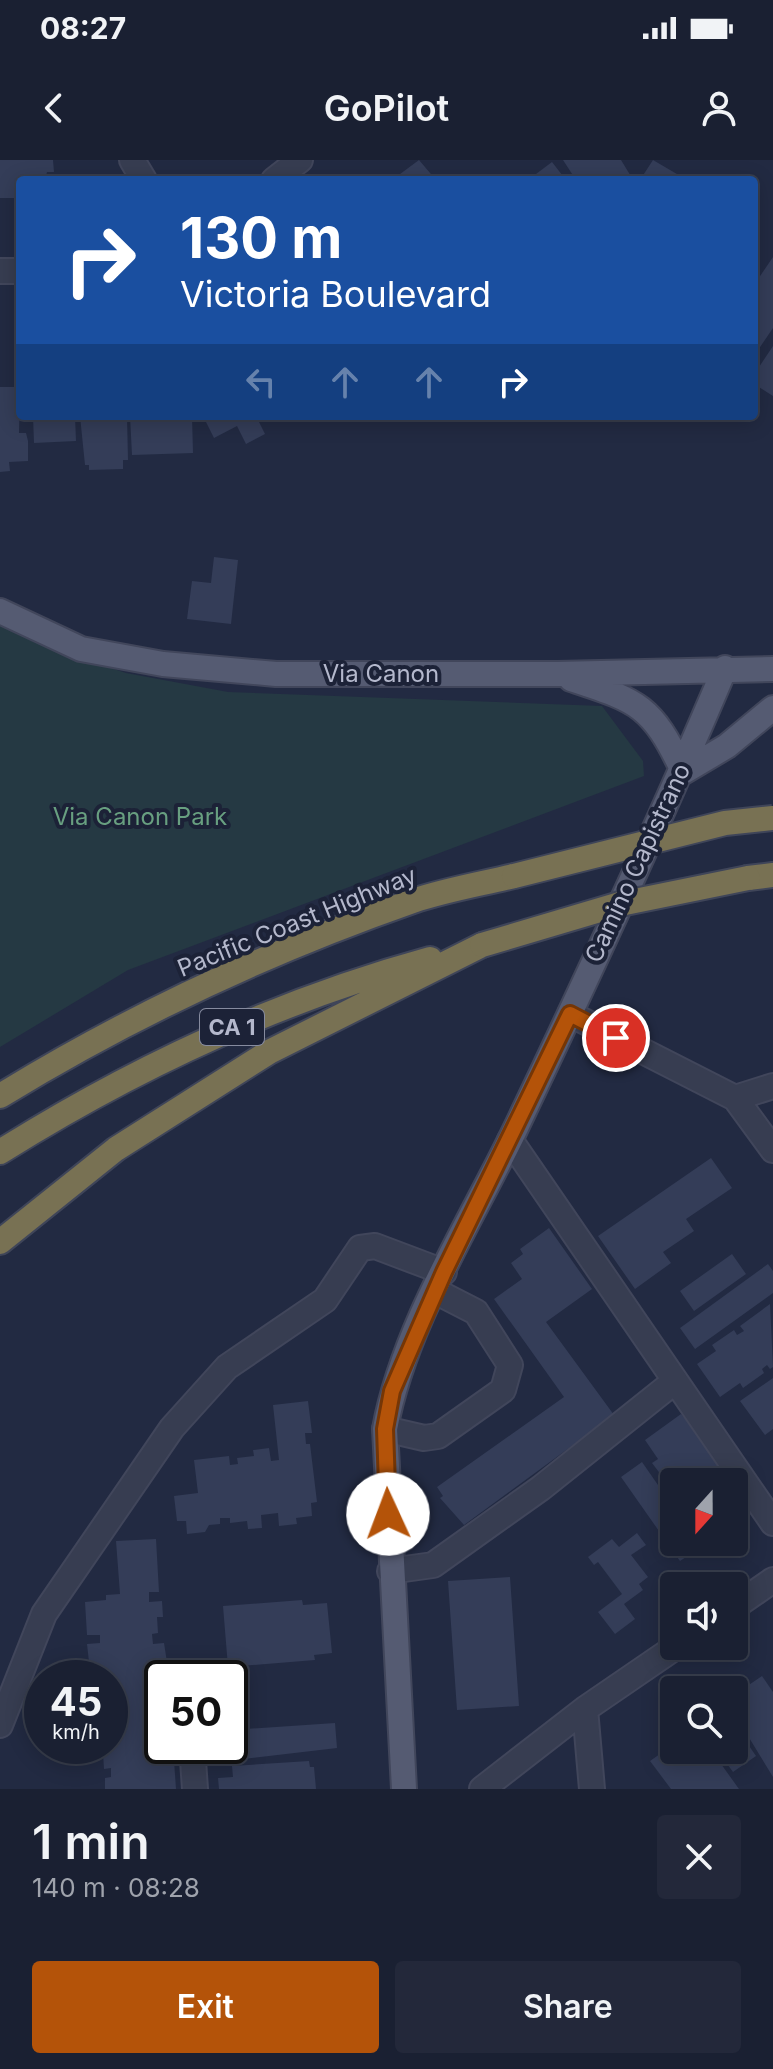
<!DOCTYPE html>
<html lang="en">
<head>
<meta charset="utf-8">
<style>
	body { margin:0; font-family:Inter,sans-serif; background:#23283a; color:#f1f3f6; height:100vh; display:flex; flex-direction:column; font-size:30px; white-space:nowrap }
	* { box-sizing:border-box; margin:0 }
	p { font-size:26px; color:#9fa3ac }
	.icon { flex:none; width:44px; height:44px; fill:none; stroke:currentColor; stroke-width:2; stroke-linecap:round; stroke-linejoin:round }
	.map { position:relative; height:1629px; overflow:hidden }
	.details { display:flex; flex-direction:column; background:#1a2032; flex:1 }
	.details>* { flex:none }
	.top-card { position:absolute; left:16px; top:16px; width:742px; height:244px; border-radius:8px; box-shadow:0 4px 20px #0003,0 0 0 2px #383e4d; background:#1a4fa0; color:#fff; overflow:hidden }
	.needle { width:52px; rotate:201deg }
	.controls { position:absolute; left:660px; top:1308px; display:grid; gap:16px }
	.controls a { display:grid; place-items:center; width:88px; height:88px; border-radius:8px; background:#1a2032; box-shadow:0 4px 20px #0003,0 0 0 2px #383e4d; font-size:40px }
	.speed { position:absolute; left:24px; top:1500px; display:flex; gap:16px; font-size:40px; font-weight:700; text-align:center }
	.speed>* { display:grid; place-content:center; width:104px; height:104px; border-radius:50%; background:#1a2032; box-shadow:0 4px 20px #0003,0 0 0 2px #383e4d; line-height:1 }
	.speed small { font-size:20px; font-weight:400 }
	.speed .limit { border:4px solid #111; border-radius:12px; background:#fff; color:#111 }
	.pin { position:absolute; display:grid; place-items:center; width:68px; height:68px; color:#fff; margin:-34px; border:4px solid #fff; border-radius:50%; box-shadow:0 2px 8px #0007 }
	.me { position:absolute; width:88px; margin:-44px; rotate:358deg; stroke-linejoin:round; filter:drop-shadow(0 0 6px #0008) }
	.turn { display:flex; align-items:center; gap:28px; height:168px; padding:0 32px; font-size:36px }
	.turn .icon { width:104px; height:104px; stroke-width:2.5 }
	.turn b { display:block; font-size:56px; line-height:68px }
	.lanes { display:flex; align-items:center; height:76px; padding:0 32px; background:#0003; justify-content:center; gap:40px; direction:ltr }
	.lanes .off { opacity:.35 }
	.round { display:grid; place-items:center; flex:none; width:84px; height:84px; border-radius:8px; background:#23283a }
	.headline { display:flex; align-items:center; justify-content:space-between; height:136px; padding:0 32px }
	h1 { font-size:48px; font-weight:600; line-height:60px }
	.action { display:flex; gap:16px; margin-top:auto; padding:16px 32px }
	.action a { flex:1; height:92px; border-radius:8px; background:#b45309; color:#fff; font-size:32px; font-weight:600; line-height:92px; text-align:center }
	.action a+a { background:#23283a; color:#f1f3f6 }
	.status { display:flex; justify-content:space-between; align-items:center; height:56px; padding:0 40px; background:#1a2032; direction:ltr }
	.status svg { height:22px; fill:currentColor }
	header { display:flex; justify-content:space-between; align-items:center; height:104px; padding:0 32px; background:#1a2032; font-size:36px; font-weight:600 }
	.map>svg:first-child { display:block }
	.green { fill:#253943 }
	.building { fill:#343d58 }
	.lines { fill:none; stroke-linecap:round; stroke-linejoin:round }
	.minor-casing { stroke:#41465b; stroke-width:28 }
	.major-casing { stroke:#41465b; stroke-width:28 }
	.highway-casing { stroke:#3f4559; stroke-width:28 }
	.minor { stroke:#373d51; stroke-width:24 }
	.major { stroke:#555b72; stroke-width:24 }
	.highway { stroke:#787153; stroke-width:24 }
	.highway-bridge-casing { stroke:#3f4559; stroke-width:28; stroke-linecap:butt }
	.highway-bridge { stroke:#787153; stroke-width:24 }
	.route-casing { stroke:#753606; stroke-width:20 }
	.route { stroke:#b45309; stroke-width:14 }
	.labels { text-anchor:middle; stroke-width:8; stroke-linejoin:round; paint-order:stroke }
	.shield { fill:#1c2237; stroke:#868b9f; stroke-width:2 }
	.shield-label { font-size:22px; font-weight:bold; fill:#b4b8cc }
	.street-label { font-size:24px; fill:#b4b8cc; stroke:#1c2237 }
	.park-label { font-size:24px; fill:#689f80; stroke:#1c2237 }
</style>
</head>
<body>
<div class="status"><b>08:27</b><svg viewBox="0 0 49 12"><path d="M0 12V9h3v3zM5 12V6h3v6zM10 12V3h3v9zM15 12V0h3v12zM26 1h20v11H26zM47 4h2v5h-2z"/></svg></div>
<header><svg class="icon" aria-label="back" viewBox="0 0 24 24"><path d="M15 5l-7 7 7 7"/></svg>GoPilot<svg class="icon" aria-label="person" viewBox="0 0 24 24"><circle cx="12" cy="8" r="4"/><path d="M4 21q1-7 8-7t8 7"/></svg></header>
<div class="map">
<svg width="773" height="1629" viewBox="0 0 773 1629">
	<rect width="100%" height="100%" fill="#222a42"/>
	<path class="green" d="M0,465l50,23 76,25 102,19 374,14 41,55 1,15 -516,194 -128,77z"/>
	<path class="building" d="M0,0h53l1,12h-7l-2,8h-25v18h-20z
		M419,0l17,20h-44z
		M563,0h58l11,18 -56,2z
		M653,0l29,17 -2,3h-40z
		M552,2l14,18h-38z
		M773,97v71l-19,28v-71z
		M773,186v50l-19,-12 4,-9 -3,-2z
		M0,227h20l-1,46h7l2,8v20l-19,1 1,9 -10,1z
		M33,256h42l1,25 -42,2z
		M80,256h47l1,44h-5v9l-34,1v-5h-4z
		M130,256h62l1,37 -61,2z
		M203,256h53l9,18 -19,10 -9,-18 -23,12z
		M214,397l24,3 -7,64 -44,-5 5,-38 19,2z
		M711,998l21,30 -46,31 8,12 -31,21 8,11 -36,26 -37,-53z
		M549,1068l43,61 -46,33 68,93 -150,110 -24,-27 3,-2 -6,-9 127,-90 -70,-98 28,-20 -11,-16 12,-9 -3,-5z
		M732,1094l14,20 -52,37 -14,-20z
		M768,1104l5,7v22l-78,56 -15,-21z
		M770,1144l3,63 -3,2 -3,-4 -5,4 2,4 -21,15 -3,-5 -20,14 -23,-33 19,-13 -4,-6 22,-15 3,5 7,-4 -4,-5z
		M773,1218v51l-8,6 -25,-34z
		M308,1241l4,32h-7l1,11h4l7,58 -6,1 1,13 -16,2 1,6 -18,2 -1,-13 -17,2 1,13 -14,1 -1,-8 -17,2v-5h-10v6l-11,1 -4,7 -18,2 -1,-13h-9l-3,-25 24,-3 -4,-33 35,-4 1,9 8,-1 -1,-6 17,-2 -1,-6 16,-2 2,13 8,-1 -6,-55z
		M681,1254l16,17 36,51 -59,-2 -6,4 -16,-21 6,-4 -13,-19z
		M642,1302l32,46v34h24l3,5 -21,14 -59,-84z
		M734,1323l14,19 -14,10z
		M637,1373l9,12 -15,10 17,22 -9,7 4,6 -19,14 11,15 -20,15 -17,-22 24,-18 -24,-32 -4,3 -6,-8 24,-18 7,8z
		M156,1379l3,53h-10v10l13,-1 1,16h-6l1,16 -6,1 1,10 11,-1 5,32h-14l1,9h6v34h-4l4,28h11l3,43h-71v-11l6,-1v-9l-7,1 -1,-16h-7l-1,-7h15v-68l-13,-2 -1,-14h-7l-2,-18 13,-1v-8h-13l-2,-33 21,-2v-5l14,-1 -4,-53z
		M510,1417l9,129 -62,4 -9,-129z
		M302,1440l1,5 24,-2 5,50 -18,2 1,5 -87,7 -5,-61z
		M762,1516l11,16v85l-39,-64v-18z
		M335,1563l2,25 -102,12 -3,-30z
		M734,1564l22,32 -23,16 -16,-22h17z
		M674,1584v6h37l28,39h-68l-21,-28z
		M309,1601l1,6h4l2,22h-97l-1,-11 15,-1 -1,-11z"/>
	<g class="lines">
		<g class="minor-casing">
			<path id="minor" d="M132,0l12,20
				M274,20l26,-20
				M0,111h20
				M570,854l165,84 38,52
				M735,938l38,-12
				M510,980l263,383
				M385,1269l39,9 14,-2 65,-46 7,-25 -34,-53 -41,-21
				M390,1411l43,-6 108,-77 134,-107
				M734,1447l39,-27
				M585,1549l7,80
				M0,1565l44,-111 128,-186 55,-61 98,-67 35,-52 15,-2 69,26
				M192,1586l3,43
				M482,1629l103,-80 92,-63"/>
		</g>
		<g class="major-casing">
			<path id="major" d="M0,451l81,38 82,15 113,10h281l216,-5
				M571,519c66,22 80,25 111,90
				M680,614l47,-28 46,-38
				M404,1629l-19,-360c18,-100 82,-201 127,-293 74,-155 146,-310 213,-468"/>
		</g>
		<g class="highway-casing">
			<path id="highway" d="M748,718l25,-3
				M0,936c129,-79 270,-145 413,-195 32,-11 68,-17 101,-25
				M0,992c134,-84 277,-151 430,-193
				M0,1082l116,-93 153,-97 213,-107"/>
		</g>
		<use href="#minor" class="minor"/>
		<use href="#major" class="major"/>
		<use href="#highway" class="highway"/>
		<g class="highway-bridge-casing">
			<path id="highway-bridge" d="M514,716l211,-53 48,-5
				M482,785l138,-41 128,-26"/>
		</g>
		<use href="#highway-bridge" class="highway-bridge"/>
	</g>
	<g class="lines">
		<g class="route-casing">
			<path id="route" d="M388,1354l-3,-85 7,-38 52,-119 126,-258 46,24"/>
		</g>
		<use href="#route" class="route"/>
	</g>
	<g class="labels">
		<rect class="shield" x="200" y="849" width="64" height="36" rx="6"/>
		<g class="shield-label">
			<text x="232" y="875">CA 1</text>
		</g>
		<g class="street-label">
			<text x="381" y="522">Via Canon</text>
			<text transform="translate(638 703) rotate(-65)" y="8">Camino Capistrano</text>
			<text transform="translate(297 762) rotate(-22)" y="8">Pacific Coast Highway</text>
		</g>
		<g class="park-label">
			<text x="140" y="665">Via Canon Park</text>
		</g>
	</g>
</svg>
<div class="controls">
<a><svg class="needle" viewBox="-14 -14 28 28"><path d="M0-13l5 13h-10z" fill="#e53935"/><path d="M0 13l5-13h-10z" fill="#9fa3ac"/></svg></a>
<a><svg class="icon" aria-label="sound" viewBox="0 0 24 24"><path d="M4 9h4l5-4v14l-5-4H4zM17 9q2 3 0 6"/></svg></a>
<a><svg class="icon" aria-label="search" viewBox="0 0 24 24"><circle cx="10" cy="10" r="6"/><path d="M15 15l6 6"/></svg></a>
</div>
<div class="speed"><div>45<small>km/h</small></div><div class="limit">50</div></div>
<div class="pin" style="left:616px;top:878px;background:#d93025"><svg class="icon" aria-label="arrive" viewBox="0 0 24 24"><path d="M6 21V4h12l-3 4 3 4H6"/></svg></div>
<svg class="me" style="left:388px;top:1354px" viewBox="-20 -20 40 40"><circle r="19" fill="#fff"/><path d="M0-13L10 11 0 6-10 11z" fill="#b45309"/></svg>
<div class="top-card">
<div class="turn"><svg class="icon" aria-label="right" viewBox="0 0 24 24"><path d="M7 20v-9h11M14 6l5 5-5 5"/></svg><div><b>130 m</b>Victoria Boulevard</div></div>
<div class="lanes"><svg class="icon off" aria-label="left" viewBox="0 0 24 24"><path d="M17 20v-9H6M10 6l-5 5 5 5"/></svg><svg class="icon off" aria-label="ahead" viewBox="0 0 24 24"><path d="M12 20V5M6 11l6-6 6 6"/></svg><svg class="icon off" aria-label="ahead" viewBox="0 0 24 24"><path d="M12 20V5M6 11l6-6 6 6"/></svg><svg class="icon" aria-label="right" viewBox="0 0 24 24"><path d="M7 20v-9h11M14 6l5 5-5 5"/></svg></div>
</div>
</div>
<section class="details">
<div class="headline"><div><h1>1 min</h1><p>140 m · 08:28</p></div><a class="round"><svg class="icon" aria-label="close" viewBox="0 0 24 24"><path d="M6 6l12 12M18 6L6 18"/></svg></a></div>
<div class="action"><a>Exit</a><a>Share</a></div>
</section>
</body>
</html>
